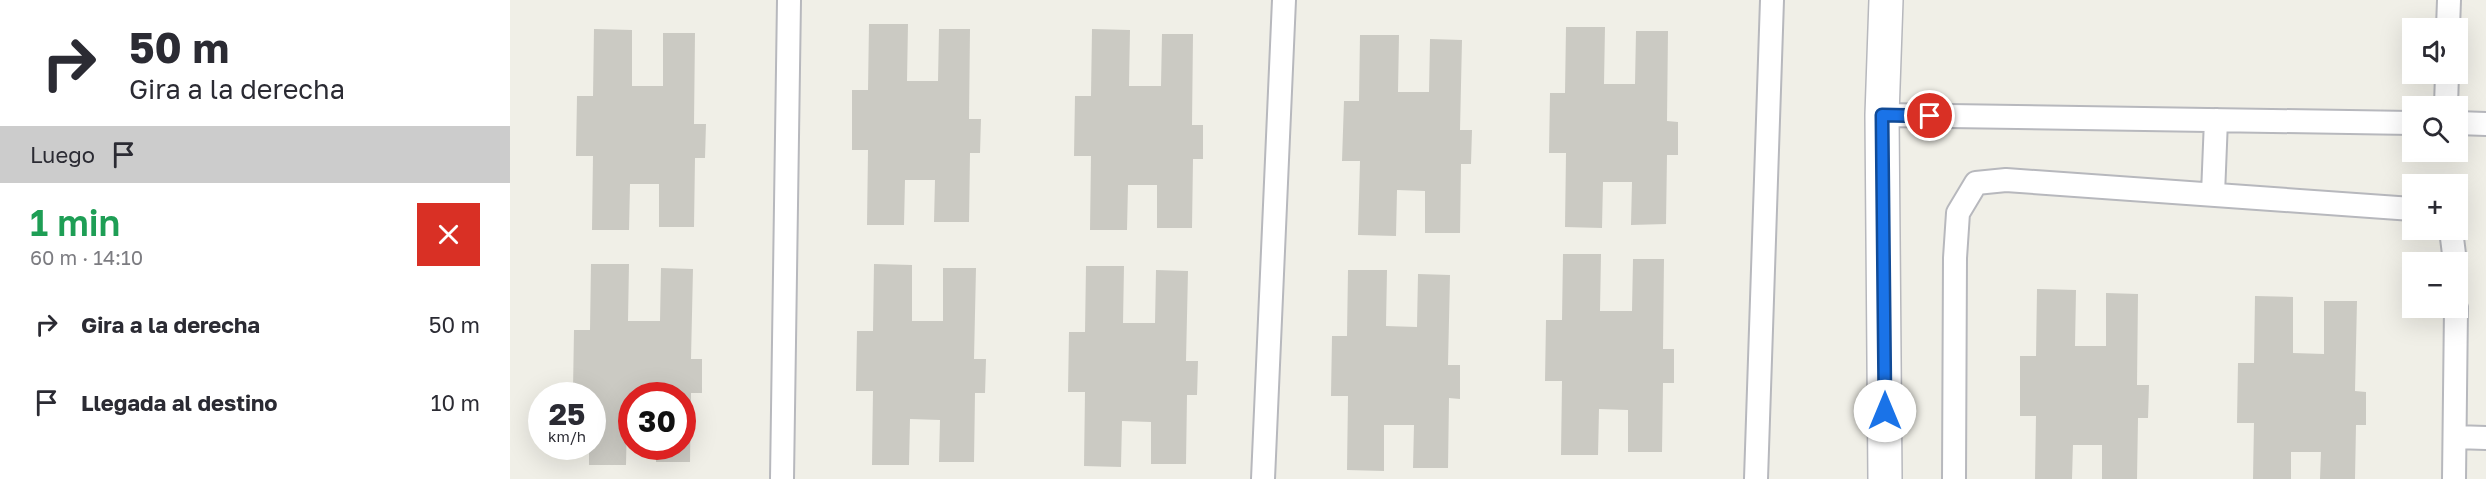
<!DOCTYPE html>
<html lang="es">
<head>
<meta charset="utf-8">
<style>
	body { margin:0; font-family:"Golos Text",sans-serif; background:#f7f7f7; color:#2b2b33; height:100vh; display:flex; flex-direction:column; font-size:22px; white-space:nowrap }
	* { box-sizing:border-box; margin:0 }
	p { font-size:20px; color:#7c7c81 }
	.icon { flex:none; width:33px; height:33px; fill:none; stroke:currentColor; stroke-width:2; stroke-linecap:round; stroke-linejoin:round }
	.map { position:relative; flex:1; overflow:hidden }
	.side { display:flex; flex-direction:column; background:#fff; width:510px }
	.side>* { flex:none }
	.guide { background:#fff; color:#2b2b33; overflow:hidden }
	.fabs { position:absolute; left:1892px; top:18px; display:grid; gap:12px }
	.fabs a { display:grid; place-items:center; width:66px; height:66px; border-radius:0px; background:#fff; box-shadow:0 6px 24px #0002; font-size:30px }
	.speed { position:absolute; left:18px; top:382px; display:flex; gap:12px; font-size:30px; font-weight:700; text-align:center }
	.speed>* { display:grid; place-content:center; width:78px; height:78px; border-radius:50%; background:#fff; box-shadow:0 6px 24px #0002; line-height:1 }
	.speed small { font-size:15px; font-weight:400 }
	.speed .limit { border:9px solid #d22; background:#fff; color:#111 }
	.pin { position:absolute; display:grid; place-items:center; width:51px; height:51px; color:#fff; margin:-26px; border:3px solid #fff; border-radius:50%; box-shadow:0 2px 6px #0007 }
	.me { position:absolute; width:66px; margin:-33px; rotate:0deg; stroke-linejoin:round; filter:drop-shadow(0 0 4px #0008) }
	.turn { display:flex; align-items:center; gap:21px; height:126px; padding:0 30px; font-size:27px }
	.turn .icon { width:78px; height:78px; stroke-width:2.5 }
	.turn b { display:block; font-size:42px; line-height:51px }
	.then { display:flex; align-items:center; height:57px; padding:0 30px; background:#0003; gap:12px; font-size:22px }
	.round { display:grid; place-items:center; flex:none; width:63px; height:63px; border-radius:0px; background:#f7f7f7 }
	.overview { display:flex; align-items:center; justify-content:space-between; height:102px; padding:0 30px }
	h1 { font-size:36px; font-weight:600; line-height:45px; color:#1e9e55 }
	ul { padding:0; list-style:none }
	li { display:flex; align-items:center; gap:18px; height:78px; padding:0 30px }
	li div { flex:1 }
	li b { display:block; font-size:22px }
	li em { font-style:normal }
	main { display:flex; flex:1; min-height:0 }
	.map>svg:first-child { display:block }
	.building { fill:#cbcac3 }
	.lines { fill:none; stroke-linecap:round; stroke-linejoin:round }
	.lane-casing { stroke:#b7b8bd; stroke-width:26 }
	.street-casing { stroke:#b7b8bd; stroke-width:36 }
	.lane { stroke:#fff; stroke-width:22 }
	.street { stroke:#fff; stroke-width:33 }
	.route-casing { stroke:#114b97; stroke-width:15 }
	.route { stroke:#1a73e8; stroke-width:10 }
</style>
</head>
<body>
<main>
<section class="side">
<div class="guide">
<div class="turn"><svg class="icon" aria-label="right" viewBox="0 0 24 24"><path d="M7 20v-9h11M14 6l5 5-5 5"/></svg><div><b>50 m</b>Gira a la derecha</div></div>
<div class="then">Luego<svg class="icon" aria-label="arrive" viewBox="0 0 24 24"><path d="M6 21V4h12l-3 4 3 4H6"/></svg></div>
</div>
<div class="overview"><div><h1>1 min</h1><p>60 m · 14:10</p></div><a class="round" style="background:#d93025;color:#fff"><svg class="icon" aria-label="close" viewBox="0 0 24 24"><path d="M6 6l12 12M18 6L6 18"/></svg></a></div>
<ul>
<li><svg class="icon" aria-label="right" viewBox="0 0 24 24"><path d="M7 20v-9h11M14 6l5 5-5 5"/></svg><div><b>Gira a la derecha</b></div><em>50 m</em></li>
<li><svg class="icon" aria-label="arrive" viewBox="0 0 24 24"><path d="M6 21V4h12l-3 4 3 4H6"/></svg><div><b>Llegada al destino</b></div><em>10 m</em></li>
</ul>
</section>
<div class="map">
<svg width="1976" height="479" viewBox="0 0 1976 479">
	<rect width="100%" height="100%" fill="#f0efe7"/>
	<path class="building" d="M359,24h39l-1,57h31l1,-52h31l-1,90h12l-1,34h-10l-1,69h-35l1,-42h-30l-1,45h-37l1,-75h-16v-60h16z
		M1056,27h39l-1,57h31l1,-53h32l-1,90 11,1v33h-11l-1,69 -35,1 1,-43h-29l-1,46 -37,-1 1,-74h-17l1,-60h15z
		M84,29l38,1v56h31v-53h32l-1,91h12l-1,34h-10l-1,69h-35v-43h-29l-1,46h-37l1,-74h-17l1,-60h16z
		M582,29l38,1 -1,56h32l1,-52h31l-1,91h11v34h-10l-1,69h-35v-43h-29l-1,45h-37l1,-74h-17l1,-60h16z
		M850,35h39l-1,57h31l1,-53 32,1 -2,90h12l-1,34h-10l-1,69h-35v-42l-28,-1 -1,46 -38,-1 2,-74h-18l2,-60h15z
		M1053,254h38l-1,57h32l1,-52h31l-1,90h11v34h-11l-1,69h-34v-42l-29,-1 -1,46h-37l1,-74h-17l1,-61h16z
		M81,264h38l-1,57h32l1,-53 32,1 -2,90h11v34h-11l-1,69h-34v-15h26v-51h-50v24h-5l-1,45h-37v-18h3v-51h-2v-6h-17l1,-60h16z
		M364,264l38,1v56h31v-53h33l-2,91h12l-1,34h-10l-1,69h-35l1,-42 -30,-1 -1,46h-37l1,-74h-17l1,-60h16z
		M576,266h38l-1,57h32l1,-53 32,1 -2,90h12l-1,34h-10l-1,69h-35v-42l-29,-1 -1,46 -37,-1 1,-74h-17l1,-60h16z
		M838,270h39l-1,56 31,1 1,-53 32,1 -2,90h12v34l-11,-1 -1,70h-35l1,-43h-30v46l-37,-1 1,-74h-17l1,-60h15z
		M1527,289l39,1 -1,56h31v-53l32,1 -1,91h12l-1,33h-10l-1,61h-35v-34h-29l-1,34h-37l1,-63h-16v-60h16z
		M1745,296l38,1v56l31,1v-53h33l-2,90 11,1v33h-10l-1,54h-35l1,-27h-30v27h-38l1,-56h-17l1,-60h16z"/>
	<g class="lines">
		<g class="lane-casing">
			<path id="lane" d="M1938,28l1,-28
				M1936,106l1,-32
				M1372,115l530,8
				M1947,123l29,1
				M1703,194l3,-74
				M1941,230l4,32
				M1945,437l31,1
				M272,479l7,-479
				M753,479l21,-479
				M1246,479l16,-479
				M1444,479l1,-221 3,-45 18,-30 30,-3 406,29
				M1944,479l2,-171"/>
		</g>
		<g class="street-casing">
			<path id="street" d="M1375,479l-3,-364 4,-115"/>
		</g>
		<use href="#lane" class="lane"/>
		<use href="#street" class="street"/>
	</g>
	<g class="lines">
		<g class="route-casing">
			<path id="route" d="M1375,411l-3,-296 48,1"/>
		</g>
		<use href="#route" class="route"/>
	</g>
</svg>
<div class="fabs">
<a><svg class="icon" aria-label="sound" viewBox="0 0 24 24"><path d="M4 9h4l5-4v14l-5-4H4zM17 9q2 3 0 6"/></svg></a>
<a><svg class="icon" aria-label="search" viewBox="0 0 24 24"><circle cx="10" cy="10" r="6"/><path d="M15 15l6 6"/></svg></a>
<a>+</a>
<a>−</a>
</div>
<div class="speed"><div>25<small>km/h</small></div><div class="limit">30</div></div>
<div class="pin" style="left:1420px;top:116px;background:#d93025"><svg class="icon" aria-label="arrive" viewBox="0 0 24 24"><path d="M6 21V4h12l-3 4 3 4H6"/></svg></div>
<svg class="me" style="left:1375px;top:411px" viewBox="-20 -20 40 40"><circle r="19" fill="#fff"/><path d="M0-13L10 11 0 6-10 11z" fill="#1a73e8"/></svg>
</div>
</main>
</body>
</html>
